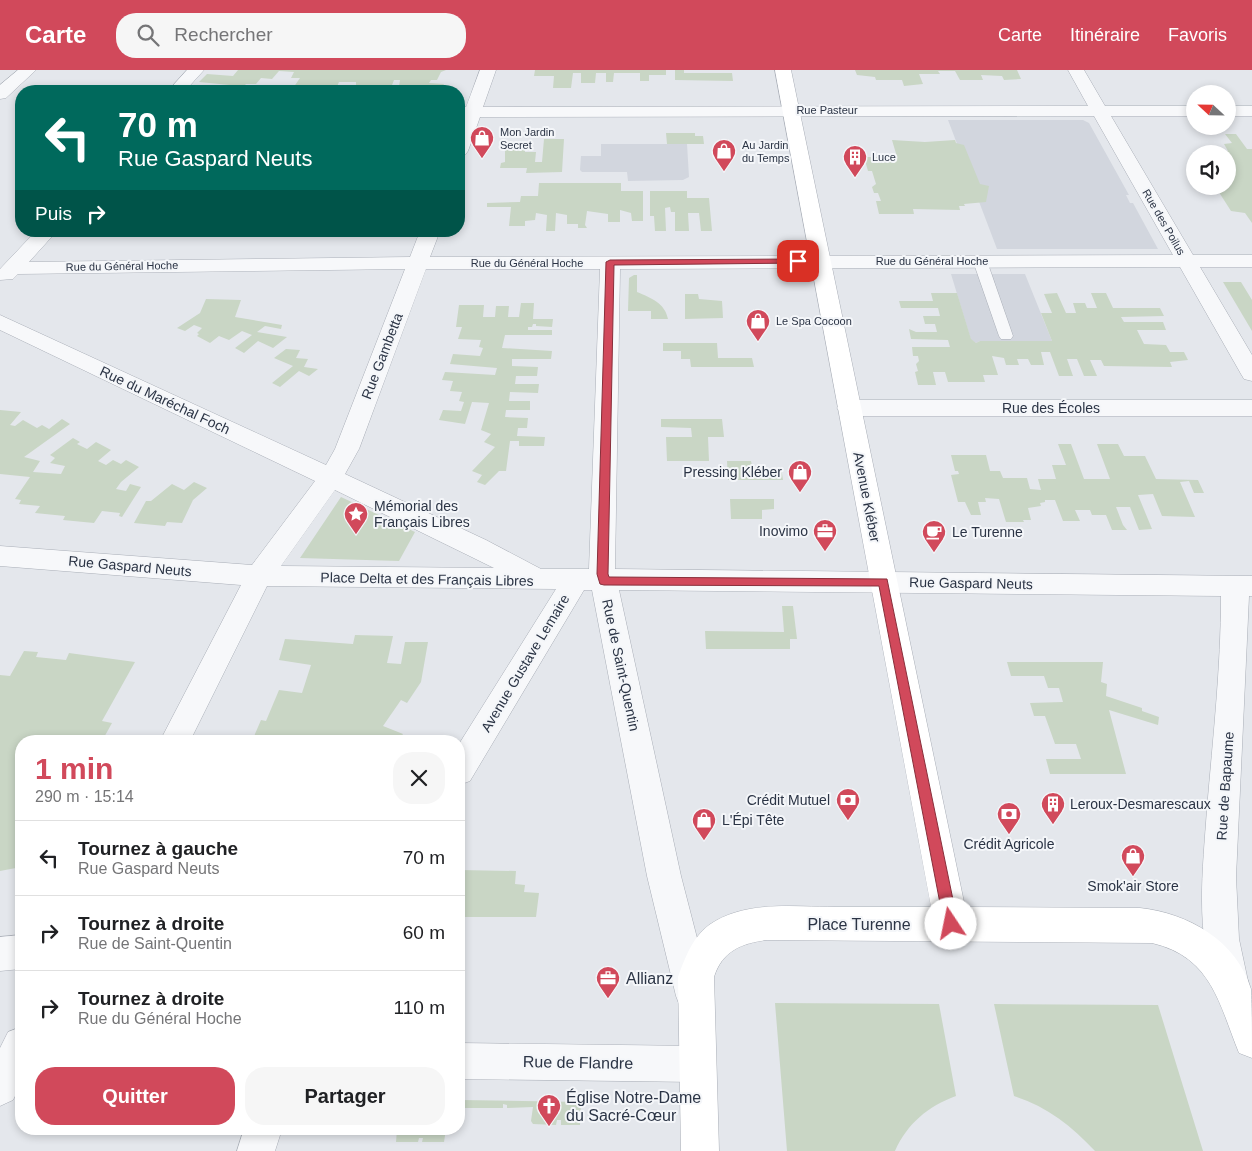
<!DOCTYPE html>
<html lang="fr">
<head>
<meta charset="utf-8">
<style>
	body { margin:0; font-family:Arial,sans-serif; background:#f6f6f6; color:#202124; height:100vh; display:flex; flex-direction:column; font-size:19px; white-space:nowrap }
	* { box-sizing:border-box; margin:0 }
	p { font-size:16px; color:#757577 }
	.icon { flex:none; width:28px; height:28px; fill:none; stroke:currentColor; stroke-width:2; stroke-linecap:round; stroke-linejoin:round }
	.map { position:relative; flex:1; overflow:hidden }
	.drawer { position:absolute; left:15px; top:665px; width:450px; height:400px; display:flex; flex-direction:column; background:#fff; border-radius:20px; box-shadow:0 2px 8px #0003 }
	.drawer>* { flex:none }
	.top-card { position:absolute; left:15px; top:15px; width:450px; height:152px; border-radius:20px; box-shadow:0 2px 8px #0003; background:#00695c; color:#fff; overflow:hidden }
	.needle { width:32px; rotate:292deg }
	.controls { position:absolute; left:1186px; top:15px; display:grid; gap:10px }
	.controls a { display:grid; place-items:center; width:50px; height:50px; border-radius:50%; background:#fff; box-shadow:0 2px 8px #0003; font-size:25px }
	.pin { position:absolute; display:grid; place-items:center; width:42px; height:42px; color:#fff; margin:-21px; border-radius:10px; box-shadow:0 2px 8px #0006 }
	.me { position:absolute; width:55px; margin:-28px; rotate:349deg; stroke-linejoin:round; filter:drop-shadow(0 0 4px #0008) }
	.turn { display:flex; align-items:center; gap:18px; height:105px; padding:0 20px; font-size:22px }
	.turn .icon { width:65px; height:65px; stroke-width:2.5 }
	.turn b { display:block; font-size:35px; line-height:42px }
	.then { display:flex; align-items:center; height:48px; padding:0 20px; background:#0003; gap:10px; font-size:19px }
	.round { display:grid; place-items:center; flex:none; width:52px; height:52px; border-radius:20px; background:#f6f6f6 }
	.overview { display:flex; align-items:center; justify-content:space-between; height:85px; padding:0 20px }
	h1 { font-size:30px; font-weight:700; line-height:38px; color:#d1495b }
	.action { display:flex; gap:10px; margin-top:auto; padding:10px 20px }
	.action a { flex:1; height:58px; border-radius:20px; background:#d1495b; color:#fff; font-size:20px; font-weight:700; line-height:58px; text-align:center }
	.action a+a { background:#f6f6f6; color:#202124 }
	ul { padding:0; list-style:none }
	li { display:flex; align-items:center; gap:15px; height:75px; padding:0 20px; border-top:1px solid #e0e0e0 }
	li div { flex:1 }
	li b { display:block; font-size:19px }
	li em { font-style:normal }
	header { display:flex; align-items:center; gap:30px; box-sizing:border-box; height:70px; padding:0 25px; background:#d1495b; color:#fff }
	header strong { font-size:24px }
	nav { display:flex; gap:28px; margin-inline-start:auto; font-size:18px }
	.search { width:350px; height:45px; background:#f6f6f6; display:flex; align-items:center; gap:12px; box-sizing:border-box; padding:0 18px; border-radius:20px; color:#757577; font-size:19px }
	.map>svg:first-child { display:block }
	.built { fill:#d2d6de }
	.green { fill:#c9d6c5 }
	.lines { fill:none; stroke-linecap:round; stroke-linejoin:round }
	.lane-casing { stroke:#a9aeb7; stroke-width:1 }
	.street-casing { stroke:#a9aeb7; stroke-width:1 }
	.secondary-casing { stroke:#a9aeb7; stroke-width:1 }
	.lane { fill:#f7f8fa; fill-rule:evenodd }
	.street { fill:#f7f8fa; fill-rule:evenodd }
	.secondary { fill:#fff; fill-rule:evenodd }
	.route { fill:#d1495b; stroke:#882f3b }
	.labels { text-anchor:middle; stroke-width:4; stroke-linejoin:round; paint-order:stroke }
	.far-street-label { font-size:11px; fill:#2b3445; stroke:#f4f6f9 }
	.far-poi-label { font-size:11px; fill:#2b3445; stroke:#f4f6f9; text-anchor:start }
	.street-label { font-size:14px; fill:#2b3445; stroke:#f4f6f9 }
	.poi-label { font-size:14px; fill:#2b3445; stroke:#f4f6f9; text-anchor:start }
	.near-street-label { font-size:16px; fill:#2b3445; stroke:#f4f6f9 }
	.near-poi-label { font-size:16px; fill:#2b3445; stroke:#f4f6f9; text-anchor:start }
</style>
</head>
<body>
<header>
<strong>Carte</strong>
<div class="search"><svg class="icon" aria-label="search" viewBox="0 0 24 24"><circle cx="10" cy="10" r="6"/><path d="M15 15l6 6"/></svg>Rechercher</div>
<nav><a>Carte</a><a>Itinéraire</a><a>Favoris</a></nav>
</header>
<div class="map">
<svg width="1252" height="1081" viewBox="0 0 1252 1081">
	<rect width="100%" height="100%" fill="#e4e7ec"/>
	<path class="built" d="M948,50h135l6,3 40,72h-3l4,8h3l25,46h-161z
		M601,74h86l2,33 -6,3 -55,1 -1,-9h-45l-2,-2 1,-14h20z
		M951,204h74l27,67h-72l-4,2 -5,-3z"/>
	<path class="green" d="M238,0h208l-5,2 -4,8h-6l-2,3 15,1 -4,7h-12v-3l-29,-1 1,-7h-6l-4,10 -31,1 -3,-2v-7h-17l-4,9h-44l9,-13h-9l3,-6 -15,-1 -7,8 -11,-1 -5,6h-10l-2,2 3,2 -3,3h-11l7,-5 -41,-4 8,-8 26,2z
		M535,0h131v5h-17v6h-9v-8h-26l-1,9h-7v-9h-10l-1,10h-14v-10h-8l-2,15h-18l1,-12h-20z
		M675,0h9v3h48l1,8 -58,-1z
		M855,0h162l4,9 -17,1 -2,-4 -21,-1 2,5h-23l-5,-9h-17l2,3h-21l4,10 -19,2 -2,-6h-26l-1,-3 -18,-2z
		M666,63h29v3h8l1,8h-37z
		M1225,64h11l11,15h5v74l-7,-10 -14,-2 -16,-25h13v-4l3,-1 -3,-5v-22h-25l-1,-3h26l-4,-7 8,-1z
		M544,69h20l-2,33 -36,1 1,-5h-27l1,-5 4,-1v-15l20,1v4h11l-1,10h7z
		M892,70l33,2 30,-2 1,3 8,2 16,39 9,2 -3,16 -22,2 1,2h-6l1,4 -47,-1 1,5h-35l-3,-13h5l-3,-8h-4l-2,-6 4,-3 -4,-13h-4l-4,-14h33z
		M539,113h82v8h22v30h-11l-1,-8 -11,-3v12h-12v-8l-21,-3 -2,14 2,3h-9v-4h-11v-9l-11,-2 -1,18h-9l1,-16 -11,-2 -1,7 -10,1v5h-16l2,-19h-24v-4l33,-1 1,-6h17z
		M650,121h37v7h22l3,33h-11l-2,-18h-11l1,18h-14v-19h-4l-1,-5 -5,1 1,23h-11l-1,-15h-4z
		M634,205h3v17c14,6 28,11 31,27h-17v-8h-23l1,-33z
		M1223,212h18l11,18v31z
		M931,223h26l14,46 5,4 4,-2h72l-11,-28h11l-8,-19 13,-1 9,20h10l-3,-10h12l2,5h10l-6,-15h15l7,15h47l4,8 -43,1 3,5h39l3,8h-29l7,14 22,1 4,7h14l4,8 -18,2 2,5 -68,-1 -3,-6h-11l7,16h-13l-7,-17h-10l6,17h-14l-9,-24h-9l3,13h-13l-3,-6h-11l2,6h-13l-2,-7 -12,-2 6,19h-15l2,7h-37l-3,-10h-12l3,13h-18l-3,-13 3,-1 -2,-7 3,-3 -1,-5h-5l-1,-9h38l-2,-7 -37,-1 -2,-10 7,3h21l-2,-8h-10l-2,-8h17l-2,-8h-37l-2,-7h34z
		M685,224h13l1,5 23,2 1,17 -38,1z
		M206,229l35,1 -6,17 47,8 -1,4 -16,-3 -8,6 30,5 -14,11 -15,-7 -14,12 -9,-5 17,-13 -10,-4 -13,9 -10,-4 -9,7 -13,-7 2,-2 -2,-1 5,-5 -8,-3 -9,6 -8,-3 23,-15z
		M521,233h13l-1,16h20l-1,8 -16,-1v-2h-3l-1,3h-4v3h24v5h-47l-3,13 50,3 -1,8h-39v7l26,1 -1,9h-21l-1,8h24l-1,9 -28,-1 -1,9h21v9h-24l-1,7 23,1 -1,10h-9l-1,8 28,1 -1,9h-25v-5h-9l-4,30h-7l-14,14 -8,-3 5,-7 -10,-4 23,-24 -11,-5 7,-8 -10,-4 8,-27 -17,-1 -7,22 -26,-4 4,-10 18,1 3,-9 -5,-1 3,-9 -12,-1 3,-10 -11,-1 3,-8 50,3 2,-7 -47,-4 3,-10 27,2 3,-8 -4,-1 2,-7 -23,-1 4,-12h-6l3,-22h25l-1,12h12l1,-11h13l-1,11h11z
		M663,273h54l1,15h34l2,9h-63l-1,-8h-9v-8h-18z
		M286,279l14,1 -4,8 12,1 -4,8 14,2 -9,7 -10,-5 -19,16 -8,-4 21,-17 -19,-8z
		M0,340l21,2 -11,13 5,1 8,-6 14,8 5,-3 7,4 13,-10 8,5 -46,33 16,4 -7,11 28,2 4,-8 -15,-3 5,-5 -5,-3 23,-17 7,4 -3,2 10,5 9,-7 15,8 -13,11 8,4 7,-5 8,4 5,-4 13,7 -18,15 -5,7 10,2 4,-7 11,3 -19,30 -3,-1 1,-3 -18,-2 -8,12 -31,-3 2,-4 -30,-3 5,-7 -21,-2 2,-4 -6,-1 15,-22 -30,-3z
		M661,349h61l2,18h-16l1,24h-42l-1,-24h26l-1,-9 -30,-1z
		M1058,374h13l13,35h26l-13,-35h21l6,12h21l11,23 42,1 6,13h-10l-5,-12 -9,1 15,35 -33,-1 -9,-22 -15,1 14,34 -13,1 -9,-23h-14l7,18 4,5h-15l-6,-15h-14l-2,-5h-15l5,11h-17l-8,-21h-10v2l-5,1 1,3 -13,2 3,12h-8l1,2h-18l-7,-23 -14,-1 1,4h-8l3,13h-10l-6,-13h-7l-7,-27 8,-1 -1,-3h-3l-4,-16h35l4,16h10l3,7h24l3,11 11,1 -3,-11h18l-4,-14h14z
		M727,391h24l2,9h20l8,-3 2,13h-55z
		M194,412l13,6 -14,12 -11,23 -15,-1 -2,4 -31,-3 12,-22h5l21,-17 12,6z
		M341,427l74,35 -16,29 -99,-3z
		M730,429h44v10l-12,1v9h-31z
		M782,536h11l4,33h-7v10h-84l-1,-18 79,1z
		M355,565l38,1 -6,27 14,1 4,-22h23l-7,40 -14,21 -6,-3 -18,26 20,8 -5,7h-146l9,-21 5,1 13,-31 23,3 9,-28 -32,-5 6,-21 68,5z
		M24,581l14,1 -2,5 30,3 3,-7 66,9 -33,59 10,2 -10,18h-81v126l-21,4v-196l10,1z
		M1007,592h96l-2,20 6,2 -1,12 36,12v3l17,6 -1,8 -49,-15 17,64h-76l-4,-15h35l-5,-15h-21l-10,-28h-11l-4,-13 33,-1 -4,-14h-11l-4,-12h-33z
		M459,800l57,1 -1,13 10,1 -1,7 15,1 -3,24h-77z
		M775,933l164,1 17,92c-28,10 -49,28 -61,55h-108z
		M994,934l164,1 45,146h-108c-23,-25 -49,-45 -81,-55z
		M459,1030l122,2 -1,23h-19v-5h-4l-1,5 -23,-1 -2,-3 2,-14 -26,1v-3l-4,-1v4h-44z
		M397,1059h49l-2,13h-22l1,-4h-4l-1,4h-22z"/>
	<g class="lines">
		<g class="lane-casing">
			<path id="lane" d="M980,187l7,4 26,75 -2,3h-10l-2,-3 -26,-75z"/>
		</g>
		<g class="street-casing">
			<path id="street" d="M18,0h18l-30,28 -6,1v-14z
				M187,0h17l-19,21h-17z
				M480,0h16l-13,37 605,-1 -20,-36h16l21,36h90v10h-84l82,139h59v12h-52l52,88v26l-8,-2 -3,-5 -61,-107 -560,2 -5,300 637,7v20h-3l-13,281 3,62 9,42 -6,12 -12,6 -12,-6c-24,-56 -15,-125 -11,-184 6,-71 14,-142 14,-213l-602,-6 62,286 31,120 -5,13 -13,5 -13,-5 -5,-13 -29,-120 -55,-286h-8l-114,191 -11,4v-41l97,-155 -289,-3 -77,155h-30l81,-156 -241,-19v-20l252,19 63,-84 -315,-151v-15l326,150 9,-16 70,-180 -387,5 -5,5 -13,1v-11l36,-38h21l-28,31 381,-5 10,-26h20l-10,26 743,-2 -79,-139 -614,1 -12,34 -3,4 -6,1v-29l4,-10h-4v-10h7zM426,199h174l-11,300h-48l-55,-29 -141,-66 14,-25zM335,420l159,78 -213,-2z
				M1228,36h24v10h-24z
				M849,330h403v16h-403l-8,-3 -4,-5 4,-5z
				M21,865v34l-21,2v-34z
				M21,957v57l-8,16 -13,6v-58l8,-16z
				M459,973l238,3 13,5 5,13 -5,13 -13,5 -238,-3z
				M244,1059h38l-7,22h-38z"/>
		</g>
		<g class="secondary-casing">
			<path id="secondary" d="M775,0h16l174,837 175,1c48,5 97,33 111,81 1,15 1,52 1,69l-13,-5c-20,-49 -27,-96 -87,-110l-385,-3c-25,3 -45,11 -53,37l5,174h-38l-3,-174c7,-19 14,-39 31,-52 36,-25 85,-18 126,-18 32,0 64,0 96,0z"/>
		</g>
		<use href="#lane" class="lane"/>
		<use href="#street" class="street"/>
		<use href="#secondary" class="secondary"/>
	</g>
	<path class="route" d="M798,189l3,1v3l-187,2 -6,309 1,3 278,2 71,345 -2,5 -5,2 -5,-2 -2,-5 -65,-338 -275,-1 -4,-1 -3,-10 9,-312 4,-2z"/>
	<defs>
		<g id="shop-pin" transform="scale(1.25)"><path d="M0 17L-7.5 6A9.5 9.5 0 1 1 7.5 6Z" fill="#d1495b" stroke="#f4f6f9"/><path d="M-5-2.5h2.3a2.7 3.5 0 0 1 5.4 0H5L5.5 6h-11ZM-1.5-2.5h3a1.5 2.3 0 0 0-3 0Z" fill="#fff"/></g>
		<g id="building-pin" transform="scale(1.25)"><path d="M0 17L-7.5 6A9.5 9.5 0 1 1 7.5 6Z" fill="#d1495b" stroke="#f4f6f9"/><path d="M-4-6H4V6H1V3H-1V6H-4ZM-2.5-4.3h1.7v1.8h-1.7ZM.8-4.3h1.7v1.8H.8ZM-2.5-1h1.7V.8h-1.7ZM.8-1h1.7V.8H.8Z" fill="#fff"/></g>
		<g id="sight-pin" transform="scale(1.25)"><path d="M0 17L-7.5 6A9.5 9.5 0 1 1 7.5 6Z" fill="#d1495b" stroke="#f4f6f9"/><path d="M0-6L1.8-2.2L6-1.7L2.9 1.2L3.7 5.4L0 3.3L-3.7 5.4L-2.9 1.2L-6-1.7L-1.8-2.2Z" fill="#fff"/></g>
		<g id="office-pin" transform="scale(1.25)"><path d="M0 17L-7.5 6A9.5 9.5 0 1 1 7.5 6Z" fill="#d1495b" stroke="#f4f6f9"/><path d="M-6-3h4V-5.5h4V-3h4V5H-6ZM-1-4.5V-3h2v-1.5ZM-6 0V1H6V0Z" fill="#fff"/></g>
		<g id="cafe-pin" transform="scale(1.25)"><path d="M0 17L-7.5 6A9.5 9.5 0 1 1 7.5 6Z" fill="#d1495b" stroke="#f4f6f9"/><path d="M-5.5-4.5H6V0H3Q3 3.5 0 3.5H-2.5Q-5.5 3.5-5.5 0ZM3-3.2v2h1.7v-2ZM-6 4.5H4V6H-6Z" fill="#fff"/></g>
		<g id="bank-pin" transform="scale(1.25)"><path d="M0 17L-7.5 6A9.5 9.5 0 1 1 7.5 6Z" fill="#d1495b" stroke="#f4f6f9"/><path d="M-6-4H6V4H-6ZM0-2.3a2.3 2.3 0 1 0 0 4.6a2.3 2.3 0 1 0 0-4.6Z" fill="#fff"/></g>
		<g id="church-pin" transform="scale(1.25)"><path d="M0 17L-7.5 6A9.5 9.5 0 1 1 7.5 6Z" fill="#d1495b" stroke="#f4f6f9"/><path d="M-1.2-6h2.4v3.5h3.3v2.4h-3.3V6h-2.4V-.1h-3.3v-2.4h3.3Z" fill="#fff"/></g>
	</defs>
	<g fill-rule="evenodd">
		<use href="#shop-pin" x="482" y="68"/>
		<use href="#shop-pin" x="724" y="81"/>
		<use href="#building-pin" x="855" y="87"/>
		<use href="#shop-pin" x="758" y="251"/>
		<use href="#shop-pin" x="800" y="402"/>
		<use href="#sight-pin" x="356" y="444"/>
		<use href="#office-pin" x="825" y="461"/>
		<use href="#cafe-pin" x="934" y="462"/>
		<use href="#bank-pin" x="848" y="730"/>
		<use href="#building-pin" x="1053" y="734"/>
		<use href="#bank-pin" x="1009" y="744"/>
		<use href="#shop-pin" x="704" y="750"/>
		<use href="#shop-pin" x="1133" y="786"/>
		<use href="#office-pin" x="608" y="908"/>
		<use href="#church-pin" x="549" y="1036"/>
	</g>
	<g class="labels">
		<g class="far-street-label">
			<text x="827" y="44">Rue Pasteur</text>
			<text transform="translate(1164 152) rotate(60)" y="4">Rue des Poilus</text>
			<text x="932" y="195">Rue du Général Hoche</text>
			<text x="527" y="197">Rue du Général Hoche</text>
			<text transform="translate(122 196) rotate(-1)" y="4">Rue du Général Hoche</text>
		</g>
		<g class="far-poi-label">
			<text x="500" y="66">Mon Jardin<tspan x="500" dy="13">Secret</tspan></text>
			<text x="742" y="79">Au Jardin<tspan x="742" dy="13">du Temps</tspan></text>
			<text x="872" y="91">Luce</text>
			<text x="776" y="255">Le Spa Cocoon</text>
		</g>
		<g class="street-label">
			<text transform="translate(382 286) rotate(-69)" y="5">Rue Gambetta</text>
			<text transform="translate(165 330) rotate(25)" y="5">Rue du Maréchal Foch</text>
			<text x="1051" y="343">Rue des Écoles</text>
			<text transform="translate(867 427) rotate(79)" y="5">Avenue Kléber</text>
			<text transform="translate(130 496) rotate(5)" y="5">Rue Gaspard Neuts</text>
			<text transform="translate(427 509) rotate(1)" y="5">Place Delta et des Français Libres</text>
			<text transform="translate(971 513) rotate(1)" y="5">Rue Gaspard Neuts</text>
			<text transform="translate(525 593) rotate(-59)" y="5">Avenue Gustave Lemaire</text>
			<text transform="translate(621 595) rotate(78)" y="5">Rue de Saint-Quentin</text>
			<text transform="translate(1225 716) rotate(-86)" y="5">Rue de Bapaume</text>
		</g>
		<g class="poi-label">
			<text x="782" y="407" text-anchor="end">Pressing Kléber</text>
			<text x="374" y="441">Mémorial des<tspan x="374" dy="16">Français Libres</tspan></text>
			<text x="808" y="466" text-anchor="end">Inovimo</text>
			<text x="952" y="467">Le Turenne</text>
			<text x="830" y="735" text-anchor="end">Crédit Mutuel</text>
			<text x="1070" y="739">Leroux-Desmarescaux</text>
			<text x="722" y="755">L'Épi Tête</text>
			<text x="1009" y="779" text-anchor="middle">Crédit Agricole</text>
			<text x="1133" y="821" text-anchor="middle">Smok'air Store</text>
		</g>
		<g class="near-street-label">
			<text x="859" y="860">Place Turenne</text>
			<text transform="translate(578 992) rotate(1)" y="6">Rue de Flandre</text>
		</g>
		<g class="near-poi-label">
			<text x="626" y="914">Allianz</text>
			<text x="566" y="1033">Église Notre-Dame<tspan x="566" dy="18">du Sacré-Cœur</tspan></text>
		</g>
	</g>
</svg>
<div class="controls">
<a><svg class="needle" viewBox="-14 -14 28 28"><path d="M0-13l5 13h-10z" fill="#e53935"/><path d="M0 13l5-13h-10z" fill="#757577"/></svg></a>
<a><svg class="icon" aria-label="sound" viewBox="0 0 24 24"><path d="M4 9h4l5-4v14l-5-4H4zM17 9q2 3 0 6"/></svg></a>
</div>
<div class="pin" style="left:798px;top:191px;background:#d93025"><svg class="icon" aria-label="arrive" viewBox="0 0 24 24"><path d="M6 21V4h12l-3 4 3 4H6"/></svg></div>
<svg class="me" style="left:951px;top:854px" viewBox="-20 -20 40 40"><circle r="19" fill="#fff"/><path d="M0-13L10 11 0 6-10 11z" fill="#d1495b"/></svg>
<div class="top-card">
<div class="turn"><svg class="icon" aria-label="left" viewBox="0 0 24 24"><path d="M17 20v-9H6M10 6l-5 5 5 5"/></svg><div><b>70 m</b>Rue Gaspard Neuts</div></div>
<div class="then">Puis<svg class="icon" aria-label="right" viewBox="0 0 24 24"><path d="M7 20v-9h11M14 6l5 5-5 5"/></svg></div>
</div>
<section class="drawer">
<div class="overview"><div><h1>1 min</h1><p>290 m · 15:14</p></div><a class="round"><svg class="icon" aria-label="close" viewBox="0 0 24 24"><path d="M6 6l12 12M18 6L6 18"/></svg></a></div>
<ul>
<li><svg class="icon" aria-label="left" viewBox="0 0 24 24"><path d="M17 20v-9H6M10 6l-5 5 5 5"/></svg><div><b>Tournez à gauche</b><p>Rue Gaspard Neuts</p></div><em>70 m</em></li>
<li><svg class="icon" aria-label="right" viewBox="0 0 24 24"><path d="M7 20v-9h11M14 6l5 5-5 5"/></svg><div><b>Tournez à droite</b><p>Rue de Saint-Quentin</p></div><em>60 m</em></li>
<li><svg class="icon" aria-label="right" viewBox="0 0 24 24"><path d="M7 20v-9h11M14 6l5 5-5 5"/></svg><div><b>Tournez à droite</b><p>Rue du Général Hoche</p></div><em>110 m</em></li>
</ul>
<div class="action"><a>Quitter</a><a>Partager</a></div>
</section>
</div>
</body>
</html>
